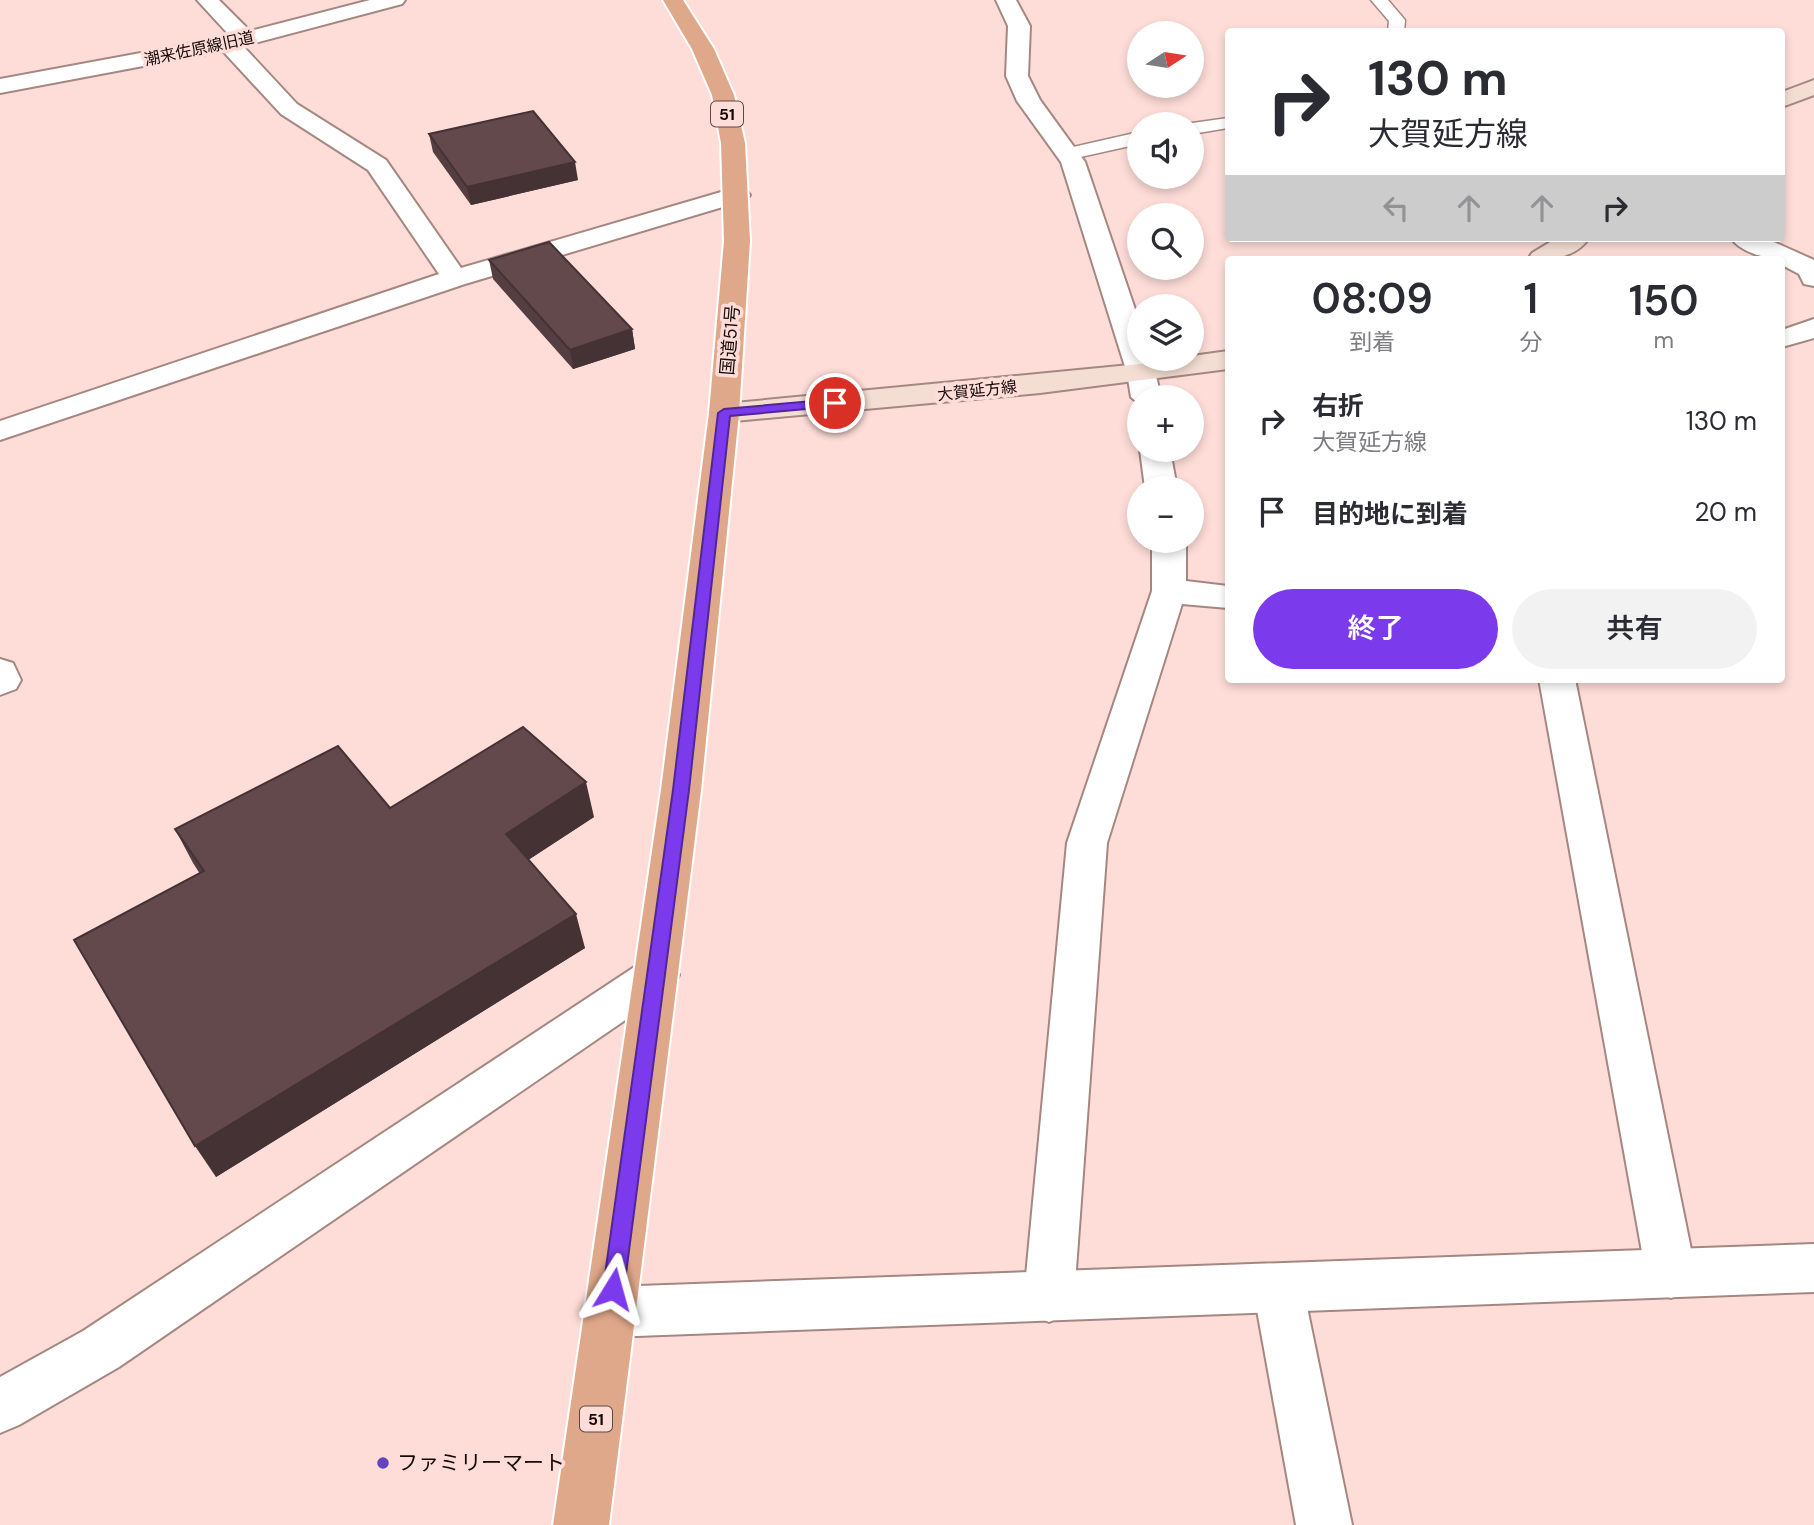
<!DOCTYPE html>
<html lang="ja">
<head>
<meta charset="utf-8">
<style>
	body { margin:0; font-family:"DM Sans","Noto Sans JP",sans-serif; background:#f2f2f3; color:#2b2b33; height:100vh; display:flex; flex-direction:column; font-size:26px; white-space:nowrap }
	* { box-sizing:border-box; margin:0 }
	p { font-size:23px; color:#7c7c81 }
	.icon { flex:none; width:38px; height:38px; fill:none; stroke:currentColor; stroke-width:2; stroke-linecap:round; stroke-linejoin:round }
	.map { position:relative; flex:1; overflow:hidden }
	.panel { position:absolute; left:1225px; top:256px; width:560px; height:427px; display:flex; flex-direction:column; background:#fff; border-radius:7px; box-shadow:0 4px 10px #0003 }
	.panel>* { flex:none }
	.hud { position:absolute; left:1225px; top:28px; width:560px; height:214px; border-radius:7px; box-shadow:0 4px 10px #0003; background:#fff; color:#2b2b33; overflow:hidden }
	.needle { width:46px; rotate:78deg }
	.buttons { position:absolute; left:1127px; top:21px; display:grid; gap:14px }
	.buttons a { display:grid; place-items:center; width:77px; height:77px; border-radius:50%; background:#fff; box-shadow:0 4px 10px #0003; font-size:35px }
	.pin { position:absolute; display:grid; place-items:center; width:60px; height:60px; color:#fff; margin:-30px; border:4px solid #fff; border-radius:50%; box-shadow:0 2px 7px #0007 }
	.me { position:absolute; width:77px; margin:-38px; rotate:8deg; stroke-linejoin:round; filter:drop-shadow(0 0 5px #0008) }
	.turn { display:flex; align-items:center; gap:24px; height:147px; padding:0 28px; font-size:32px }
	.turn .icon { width:91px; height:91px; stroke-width:2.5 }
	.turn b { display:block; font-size:49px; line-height:60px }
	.lanes { display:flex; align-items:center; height:66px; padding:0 28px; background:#0003; justify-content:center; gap:35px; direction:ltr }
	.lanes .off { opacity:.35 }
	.eta { display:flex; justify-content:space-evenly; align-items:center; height:119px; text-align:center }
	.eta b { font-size:42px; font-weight:600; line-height:49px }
	.button { display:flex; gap:14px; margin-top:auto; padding:14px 28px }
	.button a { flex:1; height:80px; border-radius:42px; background:#7c3aed; color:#fff; font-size:28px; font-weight:600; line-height:80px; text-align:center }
	.button a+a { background:#f2f2f3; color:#2b2b33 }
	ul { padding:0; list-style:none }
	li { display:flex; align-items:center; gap:21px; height:91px; padding:0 28px }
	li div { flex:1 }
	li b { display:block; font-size:26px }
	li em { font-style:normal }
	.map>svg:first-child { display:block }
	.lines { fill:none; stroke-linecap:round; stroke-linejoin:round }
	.service-casing { stroke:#a58782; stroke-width:3 }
	.minor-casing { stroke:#a58782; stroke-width:4 }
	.tertiary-casing { stroke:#a58782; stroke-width:4 }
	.secondary-casing { stroke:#a58782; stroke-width:4 }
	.trunk-casing { stroke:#fff; stroke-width:4 }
	.service { fill:#fff; fill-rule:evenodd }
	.minor { fill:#fff; fill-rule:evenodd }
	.tertiary { fill:#fff; fill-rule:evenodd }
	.secondary { fill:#f4ded3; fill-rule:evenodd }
	.trunk { fill:#e0a88a; fill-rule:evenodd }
	.wall { fill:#553e41 }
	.shaded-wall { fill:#453235 }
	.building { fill:#63484c; stroke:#453235; stroke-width:2 }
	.route { fill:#7c3aed; stroke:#51269a; stroke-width:2 }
	.poi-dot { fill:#6346bf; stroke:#feddd8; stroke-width:2.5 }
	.labels { text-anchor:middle; stroke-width:7; stroke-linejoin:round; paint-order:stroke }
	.far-street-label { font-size:16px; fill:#140908; stroke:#feddd8 }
	.shield { fill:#feddd8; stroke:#5a4946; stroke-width:2 }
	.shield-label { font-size:16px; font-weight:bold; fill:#140908 }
	.street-label { font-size:18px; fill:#140908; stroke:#feddd8 }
	.near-poi-label { font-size:21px; fill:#140908; stroke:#feddd8; text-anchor:start }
</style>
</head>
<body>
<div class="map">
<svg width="1814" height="1525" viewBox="0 0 1814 1525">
	<rect width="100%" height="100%" fill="#feddd8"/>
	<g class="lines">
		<g class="service-casing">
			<path id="service" d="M1371,0h17l17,20 -1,12h-16l1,-11z
				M1228,118v10l-36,6v-10h-7z
				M1139,132v12l-72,16 -9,-6 2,-4z"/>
		</g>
		<g class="minor-casing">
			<path id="minor" d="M197,0h22l34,34 3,5 -3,5 -11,1 55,59 89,56 75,108 267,-78 9,-3 9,3 4,5 -4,5 -281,84 -465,156v-19l439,-147 -71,-104 -87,-56 -61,-66 -3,-5 3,-5 11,-1z
				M996,0h20l14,26 -2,50 12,24 45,62 54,159v38h13l9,38h-22v7l-8,-7 -4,-24 -66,-211 -44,-61 -11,-25 2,-50z
				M1814,319v19l-32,9v-17z
				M1140,450h30l7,38h-32z
				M1152,541h34v40l42,5v22l-46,-4 -75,239 -33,454 -7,17 -18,8 -18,-8 -7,-17 43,-454 85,-252z
				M0,659l13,4 8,17 -5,9 -16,6z
				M1539,679h36l121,595 -7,17 -18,7 -18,-7 -7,-17z
				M657,957l15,5 7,13 -7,13 -553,379 -100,58 -19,8v-56l83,-46 559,-369z
				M1278,1264l18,7 7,17 49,237h-56l-43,-237 7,-17z"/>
		</g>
		<g class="tertiary-casing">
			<path id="tertiary" d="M370,0h35l-3,4 -174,46 -228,43v-14l227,-42z
				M1731,238h34l49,22v26l-10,-2 -5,-10 -17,-9v-6c-16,0 -42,-7 -51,-21z
				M1814,1244v48l-1204,45 -18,-7 -8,-18 8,-18 18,-7z"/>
		</g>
		<g class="secondary-casing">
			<path id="secondary" d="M1814,80v15l-32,12v-15z
				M1557,238h32c-14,21 -38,21 -61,21l4,-6z
				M1228,351v18l-188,24 -316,29 -11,-3 -4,-6 4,-6 11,-3 468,-45v-3z"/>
		</g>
		<g class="trunk-casing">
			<path id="trunk" d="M663,0h20l31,49 20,46 11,48 5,98 -11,172 -38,377 -92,735h-56l108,-735 48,-377 15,-172 -3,-98 -9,-48 -20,-46z"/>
		</g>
		<use href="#service" class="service"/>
		<use href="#minor" class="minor"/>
		<use href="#tertiary" class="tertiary"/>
		<use href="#secondary" class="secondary"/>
		<use href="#trunk" class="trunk"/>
	</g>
	<path class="wall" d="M429,134l149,46 -107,25 -38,-53z
		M489,260l143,69 3,20 -62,20 -80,-90z
		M390,808l204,9 -66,43 57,88 -369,229 -16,-303 -7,-11 -18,-34z"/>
	<path class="shaded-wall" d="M575,162l3,18 -107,25 -4,-18z
		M632,329l3,20 -62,20 -3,-19z
		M586,782l8,35 -78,51 -10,-34z
		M576,914l9,34 -369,229 -21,-31z"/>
	<path class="building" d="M533,111l42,51 -108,25 -38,-53z
		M549,242l83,87 -62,21 -81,-90z
		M523,727l63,55 -80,52 70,80 -381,232 -121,-206 130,-69 -29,-42 163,-83 52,62z"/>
	<path class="route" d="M835,399l6,4 -2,3 -109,10 -41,374 -65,499 -4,7 -7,3 -7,-3 -3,-7 70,-499 45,-377 6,-4z"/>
	<circle class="poi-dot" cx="383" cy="1463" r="7"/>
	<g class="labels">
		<g class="far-street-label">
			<text transform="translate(199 48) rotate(-12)" y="6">潮来佐原線旧道</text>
			<text transform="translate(977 390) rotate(-6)" y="6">大賀延方線</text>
		</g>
		<g class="shield">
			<rect x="711" y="101.5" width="32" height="25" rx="5"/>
			<rect x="580" y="1406.5" width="32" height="25" rx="5"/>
		</g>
		<g class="shield-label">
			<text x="727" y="120">51</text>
			<text x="596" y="1425">51</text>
		</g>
		<g class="street-label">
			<text transform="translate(730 340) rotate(-85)" y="6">国道51号</text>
		</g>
		<g class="near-poi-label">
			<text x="397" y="1470">ファミリーマート</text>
		</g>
	</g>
</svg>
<div class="buttons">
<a><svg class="needle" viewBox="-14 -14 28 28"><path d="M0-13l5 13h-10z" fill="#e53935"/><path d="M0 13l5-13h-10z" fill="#7c7c81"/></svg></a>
<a><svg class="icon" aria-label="sound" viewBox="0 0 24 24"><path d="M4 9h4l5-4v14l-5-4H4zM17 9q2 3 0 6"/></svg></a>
<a><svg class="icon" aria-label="search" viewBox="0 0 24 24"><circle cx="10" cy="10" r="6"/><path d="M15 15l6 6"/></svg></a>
<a><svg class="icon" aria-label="layers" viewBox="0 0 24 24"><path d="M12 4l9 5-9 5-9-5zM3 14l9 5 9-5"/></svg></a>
<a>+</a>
<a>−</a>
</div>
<div class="pin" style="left:835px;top:403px;background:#d93025"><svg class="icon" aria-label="arrive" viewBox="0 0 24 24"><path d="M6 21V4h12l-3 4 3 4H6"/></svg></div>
<svg class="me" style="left:613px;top:1289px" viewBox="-20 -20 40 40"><path d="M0-17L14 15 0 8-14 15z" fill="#7c3aed" stroke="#fff" stroke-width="4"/></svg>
<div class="hud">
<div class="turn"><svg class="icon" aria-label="right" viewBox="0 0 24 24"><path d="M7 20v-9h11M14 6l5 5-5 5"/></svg><div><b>130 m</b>大賀延方線</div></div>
<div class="lanes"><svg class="icon off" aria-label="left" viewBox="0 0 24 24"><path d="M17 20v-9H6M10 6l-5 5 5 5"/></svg><svg class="icon off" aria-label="ahead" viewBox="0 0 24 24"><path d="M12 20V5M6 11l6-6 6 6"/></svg><svg class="icon off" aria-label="ahead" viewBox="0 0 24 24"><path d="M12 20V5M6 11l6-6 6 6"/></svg><svg class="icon" aria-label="right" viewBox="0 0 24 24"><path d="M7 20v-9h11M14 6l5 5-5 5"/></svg></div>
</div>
<section class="panel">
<div class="eta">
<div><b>08:09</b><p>到着</p></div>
<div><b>1</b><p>分</p></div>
<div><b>150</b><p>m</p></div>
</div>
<ul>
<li><svg class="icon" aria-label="right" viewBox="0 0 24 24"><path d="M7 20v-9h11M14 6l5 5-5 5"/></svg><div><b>右折</b><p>大賀延方線</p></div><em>130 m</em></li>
<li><svg class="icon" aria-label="arrive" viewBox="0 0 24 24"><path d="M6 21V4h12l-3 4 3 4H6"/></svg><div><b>目的地に到着</b></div><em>20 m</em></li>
</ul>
<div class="button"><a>終了</a><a>共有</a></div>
</section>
</div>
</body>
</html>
